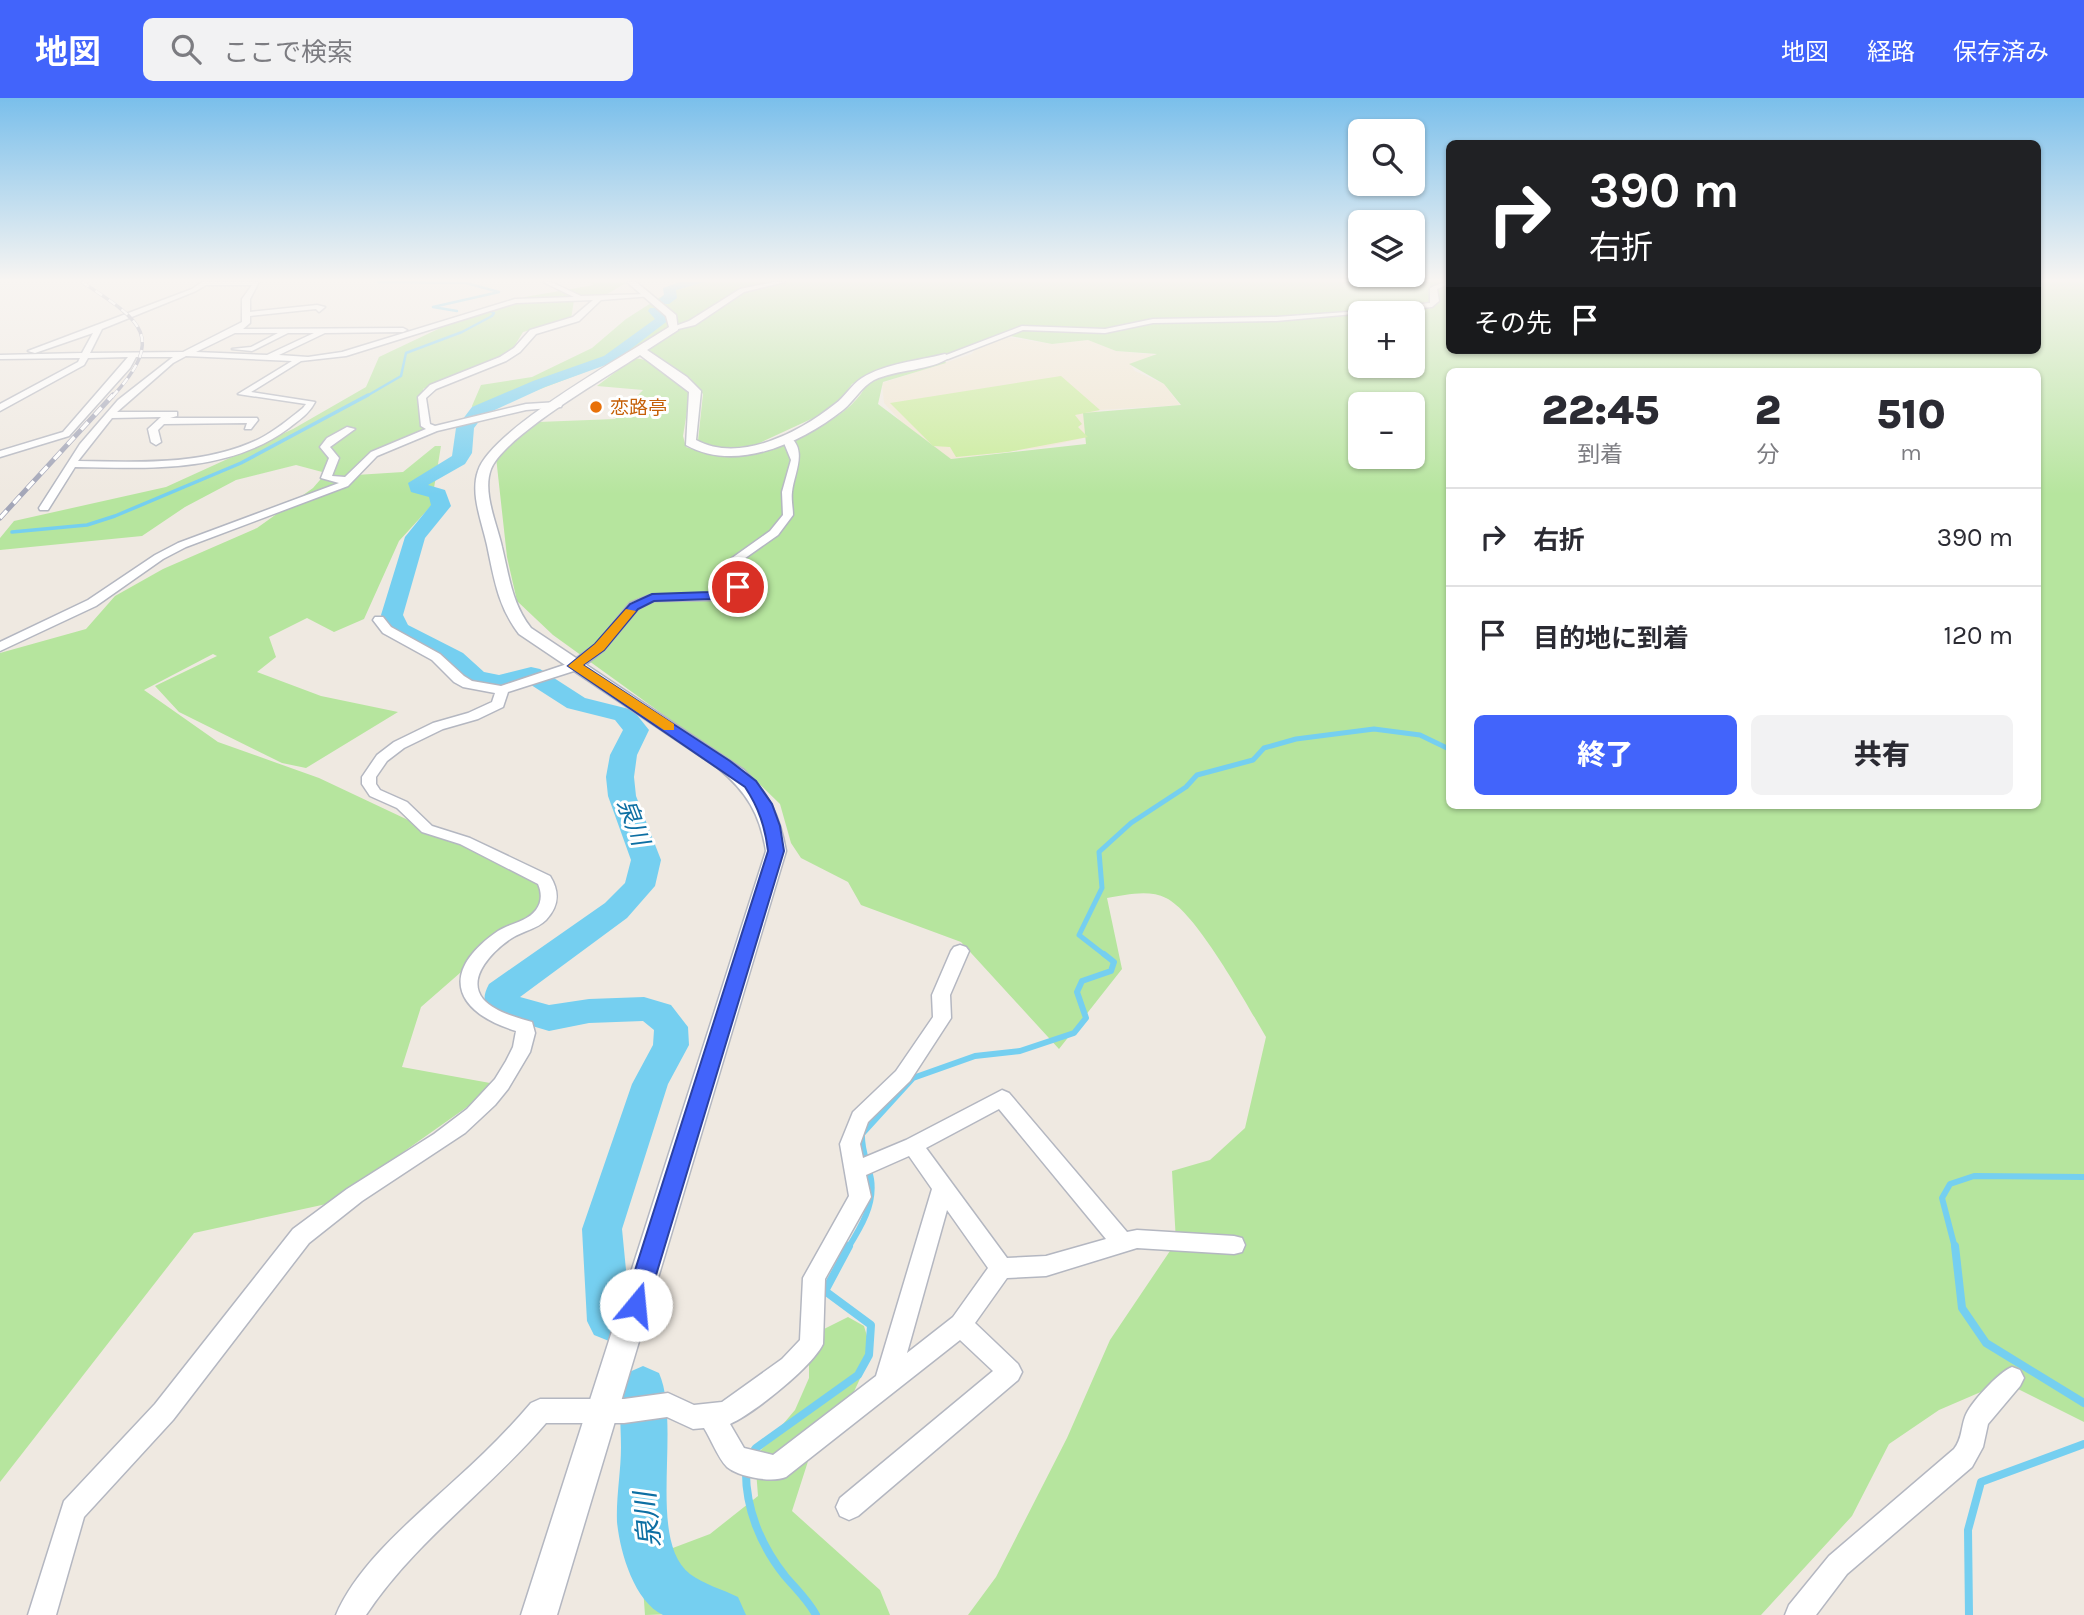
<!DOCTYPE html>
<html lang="ja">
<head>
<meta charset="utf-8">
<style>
	body { margin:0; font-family:Karla,"Noto Sans JP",sans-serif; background:#f2f2f3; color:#2b2b33; height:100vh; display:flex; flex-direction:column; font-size:26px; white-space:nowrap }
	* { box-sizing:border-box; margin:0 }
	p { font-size:23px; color:#7c7c81 }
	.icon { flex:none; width:38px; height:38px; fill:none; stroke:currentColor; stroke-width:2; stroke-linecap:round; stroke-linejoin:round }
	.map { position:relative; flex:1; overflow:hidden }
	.sheet { position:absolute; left:1446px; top:270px; width:595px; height:441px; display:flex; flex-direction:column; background:#fff; border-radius:10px; box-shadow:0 2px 5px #0004 }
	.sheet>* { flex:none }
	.top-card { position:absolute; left:1446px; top:42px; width:595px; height:214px; border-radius:10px; box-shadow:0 2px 5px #0004; background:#202124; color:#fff; overflow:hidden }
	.buttons { position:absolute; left:1348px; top:21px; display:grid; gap:14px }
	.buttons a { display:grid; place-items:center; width:77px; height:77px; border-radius:10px; background:#fff; box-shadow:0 2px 5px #0004; font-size:35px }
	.pin { position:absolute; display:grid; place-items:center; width:60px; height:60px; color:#fff; margin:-30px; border:4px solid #fff; border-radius:50%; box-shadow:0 2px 7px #0007 }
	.me { position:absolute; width:77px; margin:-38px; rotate:17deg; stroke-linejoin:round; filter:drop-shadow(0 0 5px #0008) }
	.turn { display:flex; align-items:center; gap:24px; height:147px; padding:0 28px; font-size:32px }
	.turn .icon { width:91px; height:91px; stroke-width:2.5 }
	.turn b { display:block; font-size:49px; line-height:60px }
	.then { display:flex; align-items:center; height:66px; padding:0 28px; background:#0003; gap:14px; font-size:26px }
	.eta { display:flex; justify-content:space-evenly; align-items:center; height:119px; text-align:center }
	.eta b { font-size:42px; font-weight:800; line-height:49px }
	.primary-button { display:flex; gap:14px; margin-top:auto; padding:14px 28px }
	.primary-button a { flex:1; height:80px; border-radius:10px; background:#4264fb; color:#fff; font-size:28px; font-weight:800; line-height:80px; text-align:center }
	.primary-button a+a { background:#f2f2f3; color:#2b2b33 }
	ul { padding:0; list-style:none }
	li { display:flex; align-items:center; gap:21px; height:98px; padding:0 28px; border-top:2px solid #e1e1e2 }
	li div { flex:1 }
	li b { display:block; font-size:26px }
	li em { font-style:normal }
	header { display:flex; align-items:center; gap:42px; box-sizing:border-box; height:98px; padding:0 35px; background:#4264fb; color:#fff }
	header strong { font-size:33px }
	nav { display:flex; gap:38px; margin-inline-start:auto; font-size:24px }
	.search { width:490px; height:63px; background:#f2f2f3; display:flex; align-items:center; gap:18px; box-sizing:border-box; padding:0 24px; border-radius:10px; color:#7c7c81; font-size:26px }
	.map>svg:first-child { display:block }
	.education { fill:#f0e6d1 }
	.green { fill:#b6e59e; fill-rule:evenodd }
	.pitch { fill:#c9ec9a }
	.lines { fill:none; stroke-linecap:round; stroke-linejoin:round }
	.stream-far4 { stroke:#75cff0; stroke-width:2.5 }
	.stream-far3 { stroke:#75cff0; stroke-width:3.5 }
	.stream-far2 { stroke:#75cff0; stroke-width:5 }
	.stream-far1 { stroke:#75cff0; stroke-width:6 }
	.stream { stroke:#75cff0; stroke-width:8 }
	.river { fill:#75cff0; fill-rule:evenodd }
	.minor-casing { stroke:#b4b7c1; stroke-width:3 }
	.tertiary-casing { stroke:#b4b7c1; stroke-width:3 }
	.minor { fill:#fff; fill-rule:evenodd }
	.tertiary { fill:#fff; fill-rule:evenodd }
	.rail-far1-casing { stroke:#a3a6b8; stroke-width:3.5 }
	.rail-casing { stroke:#a3a6b8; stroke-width:5 }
	.rail-far1 { stroke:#fff; stroke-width:2.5; stroke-dasharray:8; stroke-linecap:butt }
	.rail { stroke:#fff; stroke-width:3.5; stroke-dasharray:10; stroke-linecap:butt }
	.route { fill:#4264fb; stroke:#2b41a3; stroke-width:2 }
	.slow { fill:#f59e0b }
	.food-dot { fill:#e8710a; stroke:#fff; stroke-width:2.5 }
	.labels { text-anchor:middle; stroke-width:6; stroke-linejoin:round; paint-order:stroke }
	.far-food-label { font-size:19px; fill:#c56008; stroke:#fff; text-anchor:start }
	.water-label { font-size:24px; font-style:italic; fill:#0d6fa3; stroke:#fff }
	.near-water-label { font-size:28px; font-style:italic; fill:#0d6fa3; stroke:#fff }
</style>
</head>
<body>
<header>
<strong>地図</strong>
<div class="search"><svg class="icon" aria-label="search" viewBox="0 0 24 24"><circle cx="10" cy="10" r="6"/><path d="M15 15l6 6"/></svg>ここで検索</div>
<nav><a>地図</a><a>経路</a><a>保存済み</a></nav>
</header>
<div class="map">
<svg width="2084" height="1517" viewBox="0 0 2084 1517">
	<rect width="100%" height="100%" fill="#efe9e1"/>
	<path class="education" d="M1006,239l46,7 36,-4 28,11 42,4 -28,9 5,7 29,13 16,21 -80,5 -13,7 1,20 -43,10 -94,12 -34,-20 -33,-36 -2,-20 90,-29 4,-6z"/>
	<path class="green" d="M589,184l37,1 -24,14 -28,3 -3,19 -48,13 -11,18 -16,9 -73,30 6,39 -56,27 -17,20 47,-3 32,-26h6l-10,60 -32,35 -35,78 -30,13 -27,-14 -38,19 7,20 -19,15 64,24 77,16 -92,56 -24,-5 -103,-51 -24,-26 62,-30 -4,-2 -69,36 74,52 101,36 229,108 -7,31 -65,42 -55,48 -19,60 88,16 4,5 -163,115 -137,30 -194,249v-829l86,-24 29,-33 48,-27 94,-41 56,-40 13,-15 -30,-8 -60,15 -51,27 -43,29 -142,14v-12l14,-17 152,-34 127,-58 73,-42 13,-30 76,-36 70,-24 69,-12z
		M684,184h765v68h588v-68h47v1140l-80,-40 -65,28 -50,34 -37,72 -91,99h-793l28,-38 71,-139 43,-98 66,-98 -4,-71 38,-11 35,-32 21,-91c-19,-32 -69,-124 -100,-139 -17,-9 -41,-3 -59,0l15,71 -63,80 -98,-107 -100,-37 -13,-23 -47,-24 -10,-15 -11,-39 -38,-37 -31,-18 -158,-114 -36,-34 -10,-44 -11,-100 42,-35 77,-3 28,-29 -46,-4 37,-28c20,1 44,20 56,35l-7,43 3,11c17,6 34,10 53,8 37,-5 113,-34 128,-72l17,-10 60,-13 2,3 -63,19 -5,22 73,55 135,-15 -3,-31 98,-8 -17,-21 -35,-20 28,-10 -41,-3 -28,-11 -36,4 -52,-10 -55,22 -67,13 -26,15 -11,15 -19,15 -69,32 -29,2 -18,-3 -8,-4 5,-47 -13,-16 -41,-25 -19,2 -156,59 -2,-8 9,-21 51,-8 60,-29 34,-29zM1360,215h52v53h-52zM1449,273h588v434h-588zM1360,306h52v53h-52z
		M848,1219l16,9 8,27 -21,45 -40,54 -19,59 88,79 10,25h-157c-28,-6 -58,0 -88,0l-4,-55 69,-26 48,-38 -3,-39 40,-47 14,-32v-17l11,-30z"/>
	<path class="pitch" d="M1061,278l39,34 -25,5 7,9 -4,3 10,10 -80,15 -52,5 -6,-10 -17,-1 -43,-43z"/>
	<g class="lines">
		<path class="stream-far4" d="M378,184l88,1 33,9 -66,15 24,4
			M365,299l36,-21 5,-23 56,-21 30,-16 2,-3 -4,-2"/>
		<path class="stream-far3" d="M12,434l75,-7 28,-9 126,-53 127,-68"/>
		<path class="stream-far2" d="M1106,858l-27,-21 23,-47 -3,-36 32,-29 55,-36 11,-12 56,-15 11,-12 32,-9 78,-10 46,6 29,14"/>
		<path class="stream-far1" d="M848,1150c13,-21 27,-44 23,-69 -3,-16 -10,-29 -9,-45l51,-56 62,-22 45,-5 54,-18 12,-15 -9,-26 5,-11 29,-10 3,-9 -10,-8
			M1955,1150l-13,-50 8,-14 24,-8 110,1"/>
		<path class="stream" d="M1955,1148l7,62 24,35 98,60
			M750,1358l6,-8 102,-73 11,-20 2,-30 -46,-34 24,-45
			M746,1371c-1,39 15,77 39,107 11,13 23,24 31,39
			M1969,1517l-1,-85 13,-48 103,-38"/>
		<path class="river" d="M680,184h25l-29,8 1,8 -8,6h-10l-2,-3 7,-6 -1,-7z
			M650,210h10l10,11 -56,43 -69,25 -61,28 -10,13 -2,25 -7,11 -37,21 17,5 6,16 -26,32 -22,77 5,10 55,28 21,19 15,3 32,-8 9,2 45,29 48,12 16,20 -12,25 -3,22 2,19 25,64 -6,26 -28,32 -107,79 29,8 40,-6 55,-2 27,8 17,22 1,18 -21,39 -46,145 9,92 -7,14 -15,6 -15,-6 -7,-14 -5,-92 50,-145 21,-39 1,-15 -11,-9 -54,2 -40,8 -60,-18c-6,-11 -6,-18 0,-29l116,-81 20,-20 6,-23 -23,-64 -2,-19 4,-22 13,-25 -8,-10 -48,-12 -39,-25 -29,7 -33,-8 -19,-19 -57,-29 -9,-19 24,-78 26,-32 -2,-8 -18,-5 -3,-9 44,-27 4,-28 16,-21 61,-26 71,-25 51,-37 -7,-8z
			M643,1268l16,7c23,52 -13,167 31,201 13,10 34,16 48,23l8,18h-83c-29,-14 -43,-63 -46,-93 -1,-25 4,-51 4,-75 0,-26 -4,-51 6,-74z"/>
		<g class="minor-casing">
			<path id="minor" d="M202,184h57l-9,17v13l67,-7 8,2 -6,5 -3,-3 -66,7v7l-7,6 160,-1 4,2 -4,2 -78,1 -46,22 29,2 34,-5 173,-53 59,-2 -31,-15h8l30,14 67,-2 4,2 -51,4 -22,21 -43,13 -16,18 -14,9 -70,28 -10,9 4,26 5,2 91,-22 32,-2 4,3 -1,2 -35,3 -89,21 -60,25 -29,30 -162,61 -23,12 -67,47 -96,45v-9l88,-42 67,-45 23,-12 161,-60 -18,-5 8,-20 -9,-11 7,-9 20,-11 8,2 -25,18 9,11 -7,18 13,1 26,-25 55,-23 -5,-3 -3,-29 12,-12 70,-28 14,-9 16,-18 43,-13 20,-17 -77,3 -170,53 -45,5 -50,31 64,10c-6,12 -16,18 -26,26 -62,46 -142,40 -214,39l-27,43h-8l-1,-2 41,-64 38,-44 55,-43h-37l-6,11 -61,68 -69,21v-6l63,-19 65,-75 -40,1 -4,7 -84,46v-7l78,-42 2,-4 -80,1v-4l82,-2 11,-20 -58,20 -7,-2 164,-62zM206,187h46l-10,14v23l-59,30 -93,1 12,-24 94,-38zM235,235h43l-27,14 -19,2 20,2 36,-18h26l-47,22 -71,-3zM186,258l106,5 -54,33 68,10 -3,4c-14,11 -28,23 -44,31 -57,27 -120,23 -181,22l34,-43 49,-1 -13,12 3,13 5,3 5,-3 -3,-12 6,-6 83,-1 -2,6h6l7,-9 -1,-2h-87l7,-2v-4h-60l56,-49z
				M774,184h11l-41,10 -49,33 -21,5 -4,-2 19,-7 51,-32z
				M1444,184h5v2l-12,5 2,12 -7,6 -156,14 -123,2 -48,10 -82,-3 -75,29 -7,-2 81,-31 83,3 48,-10 123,-2 86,-6 68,-8v-15z
				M787,337c22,13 7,38 5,57 -1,7 1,16 1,23l-15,20 -37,26 6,19 -5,9 -31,11 -57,1 -16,8 -34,41 -24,19 -72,23 -5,15 -25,12 -35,10 -39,19 -17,13 -11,16v7l4,6 27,12 25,24 38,12 80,38c10,16 9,30 -4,44 -9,9 -23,11 -34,18 -17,11 -47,39 -29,61 12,13 32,18 49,23l3,11 -5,19 -22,37 -13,16 -30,28 -103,68 -53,42 -136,177 -89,97 -28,98h-28l36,-114 91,-97 138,-175 54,-40 87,-55 33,-25 28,-30 11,-18 7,-14 3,-16c-64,-20 -76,-60 -18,-100 12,-8 29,-9 38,-21 6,-8 6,-17 2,-26l-78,-40 -38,-12 -25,-24 -27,-12 -8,-12v-7l15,-22 17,-13 39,-19 35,-10 24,-11 3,-9 -32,-6 -9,-5 -22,-22 -49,-27 -10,-13 2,-3h8l8,10 49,27 24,22 8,5 29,5 69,-23 26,-19 34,-41 18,-7 62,-3 23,-8 2,-5 -6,-15 3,-7 38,-27 13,-16 -1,-23 9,-32 -9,-22z
				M960,847l6,2 3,4 -19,44 1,23 -41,63 -42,41 -8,22 3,14 43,-18 96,-50 7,3 118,139 10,-2 97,6 8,2 3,7 -3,7 -8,2 -97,-6 -91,28 -39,2 -32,45 43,41 4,8 -4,8 -160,136 -9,4 -9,-4 -4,-9 4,-9 153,-127 -33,-31 -174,137c-14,6 -47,0 -59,-10 -9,-9 -16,-28 -23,-39l-11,1 -26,-12 -43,6h-78c-57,67 -131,118 -180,192h-30c22,-52 79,-98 120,-136 27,-24 52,-49 75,-76l9,-4h84l44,-6 26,12 28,-3 60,-43 18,-19 3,-62 46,-82 -9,-52 13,-32 43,-41 37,-54 -1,-22 19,-44 3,-4zM999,1011l107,130 -60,17 -39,2 -81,-110zM909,1058l23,33 -56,187 -103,79 -29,-7 -14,-24c23,-10 82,-57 93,-80l2,-65 46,-82 -5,-22zM947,1112l41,58 -35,49 -46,36z
				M2012,1269l8,3 4,8 -4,8 -32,38 -5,23 -11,20 -125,107 -31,41h-31l4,-10 40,-49 125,-107c8,-10 7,-21 11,-32 5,-14 34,-45 47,-50z"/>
		</g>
		<g class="tertiary-casing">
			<path id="tertiary" d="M627,184h9l40,33 2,15 -31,20 40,27 14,14 -5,49c44,24 104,-8 139,-36 10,-7 16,-19 27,-26 24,-15 56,-17 83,-24l5,3c-19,14 -53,12 -76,23 -13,7 -19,20 -31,30 -42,33 -107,63 -157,35l3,-53 -49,-37c-33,22 -135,80 -149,114 -9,23 6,55 11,78 7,29 10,57 29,81l213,142c25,23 36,47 42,81l-229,764h-36l245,-764c-6,-37 -19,-59 -48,-83l-199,-134c-21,-27 -25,-56 -32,-89 -5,-23 -17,-51 -9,-74 13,-42 150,-117 191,-144l-3,-11z"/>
		</g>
		<use href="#minor" class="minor"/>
		<use href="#tertiary" class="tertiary"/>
		<g class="rail-far1-casing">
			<path id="rail-far1" d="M82,184c58,38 86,54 30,115"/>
		</g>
		<g class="rail-casing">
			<path id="rail" d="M0,420l113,-123"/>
		</g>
		<use href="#rail-far1" class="rail-far1"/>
		<use href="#rail" class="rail"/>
	</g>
	<linearGradient id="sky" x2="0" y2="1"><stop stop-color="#7abfeb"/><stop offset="0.46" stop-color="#f8f5f2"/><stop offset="1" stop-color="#f8f5f2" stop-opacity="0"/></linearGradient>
	<rect width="2084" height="396" fill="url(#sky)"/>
	<path class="route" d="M738,485l4,1v5l-31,10 -57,2 -16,8 -34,41 -21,15 147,96 26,20 16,23 8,22 4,25 -137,454 -3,7 -8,3 -8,-3 -4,-7 144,-454c-3,-24 -9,-43 -23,-64l-177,-121 27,-22 35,-40 22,-10 58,-2z"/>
	<path class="slow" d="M626,511l10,2 -32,39 -21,15 91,59v6h-10l-96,-64 27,-22z"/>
	<circle class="food-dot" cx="596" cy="309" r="7"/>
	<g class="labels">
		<g class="far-food-label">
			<text x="610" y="316">恋路亭</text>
		</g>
		<g class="water-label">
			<text transform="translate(633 724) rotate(69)" y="8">泉川</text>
		</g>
		<g class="near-water-label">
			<text transform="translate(647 1422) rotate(-96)" y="10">泉川</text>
		</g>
	</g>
</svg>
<div class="buttons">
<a><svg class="icon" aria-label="search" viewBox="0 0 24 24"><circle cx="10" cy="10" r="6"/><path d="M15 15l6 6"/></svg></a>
<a><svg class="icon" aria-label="layers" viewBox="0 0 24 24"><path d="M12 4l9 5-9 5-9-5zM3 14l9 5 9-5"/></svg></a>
<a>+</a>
<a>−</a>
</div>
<div class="pin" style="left:738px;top:489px;background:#d93025"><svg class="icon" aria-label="arrive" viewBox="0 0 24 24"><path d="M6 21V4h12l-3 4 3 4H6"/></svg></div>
<svg class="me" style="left:636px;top:1207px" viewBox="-20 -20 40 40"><circle r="19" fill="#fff"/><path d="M0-13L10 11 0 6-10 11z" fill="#4264fb"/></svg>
<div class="top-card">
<div class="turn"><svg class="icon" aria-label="right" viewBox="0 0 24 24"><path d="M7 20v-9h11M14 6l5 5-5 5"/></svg><div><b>390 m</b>右折</div></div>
<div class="then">その先<svg class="icon" aria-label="arrive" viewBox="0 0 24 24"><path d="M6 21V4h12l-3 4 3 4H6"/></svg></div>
</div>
<section class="sheet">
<div class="eta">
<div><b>22:45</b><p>到着</p></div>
<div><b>2</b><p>分</p></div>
<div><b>510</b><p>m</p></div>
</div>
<ul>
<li><svg class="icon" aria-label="right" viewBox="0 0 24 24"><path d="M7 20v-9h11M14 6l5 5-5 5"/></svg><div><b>右折</b></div><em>390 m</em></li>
<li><svg class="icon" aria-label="arrive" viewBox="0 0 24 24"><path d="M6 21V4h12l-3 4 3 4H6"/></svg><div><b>目的地に到着</b></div><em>120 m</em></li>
</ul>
<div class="primary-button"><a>終了</a><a>共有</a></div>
</section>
</div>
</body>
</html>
